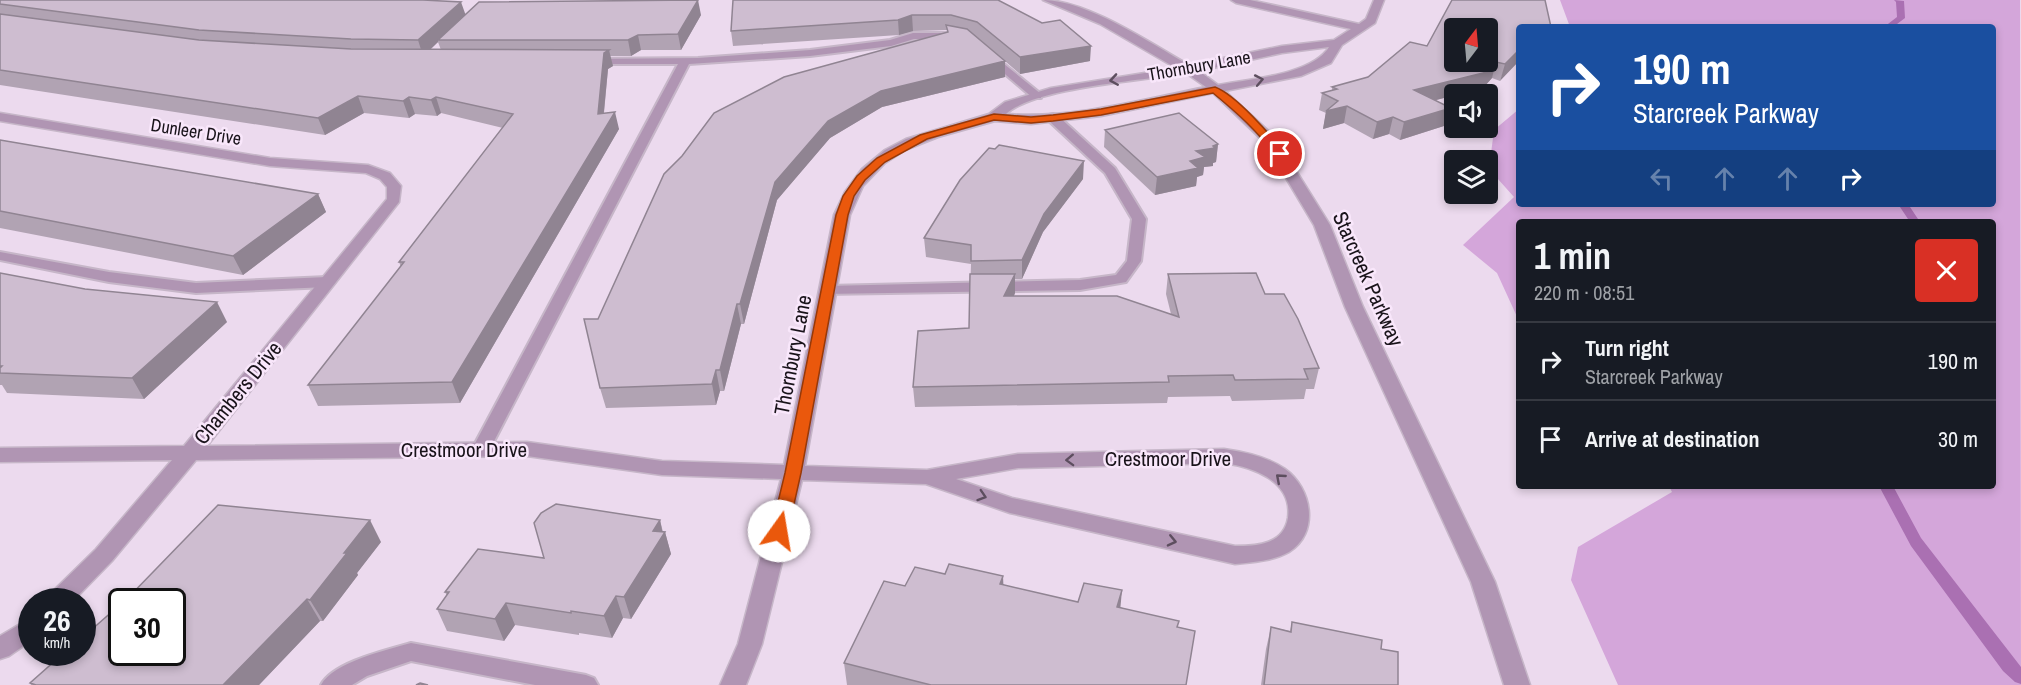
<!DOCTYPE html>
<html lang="en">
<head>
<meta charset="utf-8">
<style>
	body { margin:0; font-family:"Archivo Narrow",sans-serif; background:#20242c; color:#f1f3f6; height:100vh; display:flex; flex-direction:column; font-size:22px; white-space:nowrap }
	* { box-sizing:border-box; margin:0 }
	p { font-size:20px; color:#9ea1a6 }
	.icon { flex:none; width:33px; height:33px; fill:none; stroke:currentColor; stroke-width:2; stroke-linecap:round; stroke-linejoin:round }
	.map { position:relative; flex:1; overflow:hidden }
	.side { position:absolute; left:1516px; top:219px; width:480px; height:270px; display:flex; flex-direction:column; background:#171b24; border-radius:6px; box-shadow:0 3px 9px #0003 }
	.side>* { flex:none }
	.banner { position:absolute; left:1516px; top:24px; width:480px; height:183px; border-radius:6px; box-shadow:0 3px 9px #0003; background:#1a4fa0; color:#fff; overflow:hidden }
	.needle { width:39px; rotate:16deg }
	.tools { position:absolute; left:1444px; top:18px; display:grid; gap:12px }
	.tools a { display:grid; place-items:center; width:54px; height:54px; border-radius:6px; background:#171b24; box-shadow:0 3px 9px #0003; font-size:30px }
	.speed { position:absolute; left:18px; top:588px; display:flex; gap:12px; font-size:30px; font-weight:700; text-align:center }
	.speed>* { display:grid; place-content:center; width:78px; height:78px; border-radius:50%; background:#171b24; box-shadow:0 3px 9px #0003; line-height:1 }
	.speed small { font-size:15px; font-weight:400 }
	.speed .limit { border:3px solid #111; border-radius:9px; background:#fff; color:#111 }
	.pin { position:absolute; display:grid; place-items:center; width:51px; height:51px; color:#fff; margin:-26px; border:3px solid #fff; border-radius:50%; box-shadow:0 2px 6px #0007 }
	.me { position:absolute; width:66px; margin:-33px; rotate:13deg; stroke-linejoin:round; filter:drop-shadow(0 0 4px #0008) }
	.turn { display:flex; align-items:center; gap:21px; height:126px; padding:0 18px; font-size:27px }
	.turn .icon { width:78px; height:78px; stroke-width:2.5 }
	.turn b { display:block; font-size:42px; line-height:51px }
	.lanes { display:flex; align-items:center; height:57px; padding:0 18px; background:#0003; justify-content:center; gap:30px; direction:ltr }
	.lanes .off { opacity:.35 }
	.round { display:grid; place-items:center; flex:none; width:63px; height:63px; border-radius:6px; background:#20242c }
	.overview { display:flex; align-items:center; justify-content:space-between; height:102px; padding:0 18px }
	h1 { font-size:36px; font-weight:700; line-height:45px }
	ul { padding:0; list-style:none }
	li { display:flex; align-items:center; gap:18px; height:78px; padding:0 18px; border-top:2px solid #363941 }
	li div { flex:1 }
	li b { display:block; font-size:22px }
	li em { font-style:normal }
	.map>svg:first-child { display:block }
	.green { fill:#d4a6da }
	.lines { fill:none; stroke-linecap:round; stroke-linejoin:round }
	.stream { fill:#aa70b2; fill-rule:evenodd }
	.lane-casing { stroke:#c6b6c8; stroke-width:4 }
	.street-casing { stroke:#c6b6c8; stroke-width:3 }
	.lane { fill:#b095b3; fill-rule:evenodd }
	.street { fill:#b095b3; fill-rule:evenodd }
	.wall { fill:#b1a3b3; fill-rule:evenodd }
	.shaded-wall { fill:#908492 }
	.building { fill:#cebdd0; stroke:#908492; stroke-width:1.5; fill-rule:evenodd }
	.oneway { stroke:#5d4e5f }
	.route { fill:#ea580c; stroke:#983908; stroke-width:1.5 }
	.labels { text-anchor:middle; stroke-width:5; stroke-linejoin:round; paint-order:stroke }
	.far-street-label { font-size:18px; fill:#19131a; stroke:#f9e7fb }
	.street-label { font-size:21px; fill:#19131a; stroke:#f9e7fb }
</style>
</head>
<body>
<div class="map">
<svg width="2021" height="685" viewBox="0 0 2021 685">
	<rect width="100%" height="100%" fill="#ecdaee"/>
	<path class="green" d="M1560,0h460l1,685h-403l-47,-105 7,-33 94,-55 -3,-6h325v-264h-474l-1,99 -22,-48 -34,-28 51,-48 -25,-28 5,-39 25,-21 1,95h474v-177h-424z"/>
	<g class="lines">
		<path class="stream" d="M1894,0l10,1 1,17 -12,9h-9l13,-10 -1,-15z
			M1898,204h10l12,18h-10z
			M1879,486h14l28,52 100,129v17l-6,-2 -12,-11 -92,-125z"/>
		<g class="lane-casing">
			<path id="lane" d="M913,33h42l5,3 -5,3h-41l-23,7 -81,10 -121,8 -199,385 -2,4 -7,2 -7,-2 -2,-4 206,-385h-88l-4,-1v-4l112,-1 112,-8 80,-10z
				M988,51l53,43v4h-8l-49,-42v-4z
				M1053,114l4,1 58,53 31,51 -5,42 -15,21 -46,8 -257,4 -3,-3 3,-3 5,-2 252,-6 36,-5 11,-14 5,-42 -27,-46 -56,-52v-6z
				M0,252l109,20 87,11 131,-6 8,5 -8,5 -131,6 -87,-11 -109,-22z
				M411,643l175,32 8,3 4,7h-63l-124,-24 -44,15 -15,9h-31c12,-23 66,-35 90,-42z"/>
		</g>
		<g class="street-casing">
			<path id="street" d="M1043,0c44,0 107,43 146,65l93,-19 52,-6 17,-11 -115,-26 -5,-3h19l109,24 7,-5 8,-19h10l-9,23 -33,22 -11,18 -30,13 -76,15 50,46 55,88 33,82 132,275 35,103h-26l-33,-103 -126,-275 -31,-82 -49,-82 -52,-50 -112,23 -70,8 -36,-3 -57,16 -33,13 -20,13 -22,23 -13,29 -45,251 122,4 91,-16 206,-5c21,3 44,8 61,20 27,19 35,64 4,83 -16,9 -36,10 -54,12l-225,-51 -84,-29 -124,-4 -40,164 -16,41h-26l18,-41 43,-165 -119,-4 -135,-19 -331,4 -84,101 -40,41h-27l4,-7 47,-46 76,-89 -172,2v-14l184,-2 203,-247v-12l-7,-8 -14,-6 -96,-7 -270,-45v-8l270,45 98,7 22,8 11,13 -2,16 -192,244 320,-4 135,19 122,4 50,-250 11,-23 17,-23 23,-19 21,-11 83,-25 16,-12 46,-14 125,-20 -76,-44zM1329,47c-17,28 -80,32 -111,38l-19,-14 83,-18zM1186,73l20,14c-65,13 -133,32 -200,27 30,-27 137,-33 180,-41zM1224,463c29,4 69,18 64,55 -2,12 -9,20 -20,24 -10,4 -22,4 -33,4l-223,-48 -56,-19 62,-11z
				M32,617v23l-23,16 -9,3v-23z"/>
		</g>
		<use href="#lane" class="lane"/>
		<use href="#street" class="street"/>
	</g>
	<path class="wall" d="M0,0l465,15h236l-20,35h-40l-10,6h-21l3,10 -5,3 -4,44 15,16 -159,274 -142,3 -10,-21 93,-118 -2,-5 104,-134 -62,-15 -4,3 -22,-2 -6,4 -45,-5 -39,22 -325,-50zM438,42l3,8h-11z
		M998,0l92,61 -70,13 -43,-37h-2l30,24v16l-123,30 -52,31 -53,62 -33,124h-3l-17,67h-4l-4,14 -110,3 -6,-20 -2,-69 349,-287v-2l-34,1 -14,4 -166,11 -2,-15z
		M1451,0h94l-25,27 -20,54 -8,-3 -9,10 -28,6v1l-19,5 11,25 -47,15 -11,-6 -16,5 -29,-16 -21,6 3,-16 -7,-3 3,-17 10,-2v-4l36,-10 59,-31 24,-44z
		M1105,130l113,14 -2,18 -3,1v3l-9,1 -1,8 -6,2 -1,9 -41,9 -51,-48z
		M0,140l318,54 8,18 -83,63 -243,-47z
		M1083,179l-40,53 -21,47h-7v14l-1,3 157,18 -5,-20 2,-20 97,20 54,74 -5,21h-8l-2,10 -72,2 -2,-5 -62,1 -1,6 -252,4 -2,-20 56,-59 2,-64 -45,-7 -2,-19z
		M0,273l227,49 -83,77 -137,-6 -5,-8h-2z
		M660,520l3,12h2l6,22 -40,65 -8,-1 -11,20 -33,-5v2l-64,-10 -11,16 -57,-10 -10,-22 10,-13 -2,-4z
		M381,542l-24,31 1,2 -35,46h-3l-61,64h-228l-1,-2z
		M945,574l58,11 75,17 42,5 58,20 17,4 -9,54h-339l-3,-22z
		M1292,622l89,27 17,36h-137l5,-36 5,-22 19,4z"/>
	<path class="shaded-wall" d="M698,0l3,15 -20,35 -3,-16z
		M461,2l5,14 -28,24v2l-15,14 -5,-16z
		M912,15l1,16 -14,4 -1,-15z
		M638,35l3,15 -10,6 -3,-16z
		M1091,46l-1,15 -70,13v-17z
		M1520,49v11l-20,21 5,-17z
		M609,50l4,16 -5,3 -6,62 -4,-17 6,-61z
		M1005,61v16l-123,30 -52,31 -53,62 -33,124 -4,-20 35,-122 53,-61 53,-30z
		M1496,62l-4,16 -9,10 -28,6v1l-45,12 4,-17z
		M358,96l6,17 -39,22 -7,-17z
		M409,97l6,17 -6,4 -6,-17z
		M436,97l5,16 -4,3 -6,-16z
		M1347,106l-3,17 -21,6 3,-18z
		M1451,108l-4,17 -47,15 4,-18z
		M615,112l4,17 -159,274 -8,-21z
		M1393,117l-4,17 -16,5 4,-17z
		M1218,144l-2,18 -3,1v3l-9,1 -1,8 -6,2 -1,9 -41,9 2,-18 33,-16 6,-10z
		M1084,161l-1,18 -40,53 -21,47v-19l22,-46z
		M318,194l8,18 -83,63 -10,-19z
		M1015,274v19l-10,23 -1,-20z
		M217,302l10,20 -83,77 -12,-21z
		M737,304l4,20 -17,67 -4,-21z
		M716,370l4,21 -4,14 -4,-21z
		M370,520l11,22 -24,31 1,2 -35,46 -13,-21 34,-47z
		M660,520l3,15 2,-3 6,22 -40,65 -7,-22 29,-66z
		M1003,576l1,22 -4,-14z
		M1122,590l-2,22 -3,-5z
		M616,596l7,22 -11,20 -8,-22z
		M307,599l13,22 -61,64h-36z
		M506,603l9,22 -11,16 -9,-22z"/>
	<path class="building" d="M0,0h423l38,2 -43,38 -67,-1 -152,-9 -199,-26z
		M698,0l-20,34 -40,1 -10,5h-190l41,-38z
		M733,0h265l44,23 18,-3 31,26 -71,11 -43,-35 -26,-7h-39l-14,5 -167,11z
		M1452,0h93l6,27h-31v22l-15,15 -9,-2 -9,10 -73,18 37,18 -47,14 -11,-5 -16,5 -30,-16 -21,5 12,-10 -16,-8 15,-4 -5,-2 36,-10 42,-35 17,4zM1455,28h33v34h-33z
		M0,14l199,26 152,9 258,1 -5,3 -6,61 17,-2 -163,270 -144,3 96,-123h-5l114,-148 -77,-17 -5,3 -22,-3 -6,4 -45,-5 -40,22 -318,-48z
		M946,25l21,4 38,32 -124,30 -53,30 -53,61 -35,122h-3l-17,66h-4l-4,14 -112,4 -16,-69h14l66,-145 18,-18 32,-43 70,-36 164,-45z
		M1179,113l39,31 -5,2 2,2 -19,3 9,6 -15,4 8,7 -41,9 -52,-47z
		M0,140l318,54 -85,62 -233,-45z
		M999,145l85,16 -40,53 -22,46 -51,1v-16l-47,-7 36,-58 29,-32 6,1z
		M0,273l85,16 132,13 -85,76 -132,-5v-5l2,-2h-2z
		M1256,273l9,21h19l14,25 21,49 -15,1 4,10 -73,1 -2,-5 -65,1 1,6 -256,5 5,-56 51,-3 1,-54h45l-11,22h113l62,21 -11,-43z
		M556,504l104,16 -7,11 12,1 -41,65 -8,-1 -12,20 -33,-5v2l-65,-10 -11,16 -58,-10 12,-17h-4l33,-43 66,9 -10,-35 7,-10z
		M218,505l152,15 -26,33h3l-37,47 -3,-1 -84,86h-187l-6,-2 35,-31h17v-14l40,-35v49h50v-50h-48z
		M949,564l54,12 -3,8 78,18 6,-19 38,7 -5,17 62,14 -2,6 18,4 -9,54h-255l-87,-22 40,-82 21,5 10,-19 30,7z
		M1292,622l90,18 -1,9 17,3v33h-134l7,-58 20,5z
		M420,683l8,2h-12z"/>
	<defs><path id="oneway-chevron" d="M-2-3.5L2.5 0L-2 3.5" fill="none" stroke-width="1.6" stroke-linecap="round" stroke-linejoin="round" transform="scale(1.5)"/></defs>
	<g class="oneway">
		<use href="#oneway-chevron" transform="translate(1114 80) rotate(171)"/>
		<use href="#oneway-chevron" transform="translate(1259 80) rotate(-11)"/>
		<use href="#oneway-chevron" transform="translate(1070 460) rotate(178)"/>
		<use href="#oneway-chevron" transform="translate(1280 478) rotate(-139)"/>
		<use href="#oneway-chevron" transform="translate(982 496) rotate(18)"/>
		<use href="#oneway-chevron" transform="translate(1172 541) rotate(13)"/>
	</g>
	<path class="route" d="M1215,87c21,8 56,48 70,67l-2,3h-7c-17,-25 -40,-45 -63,-64l-112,22 -48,6 -22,2 -37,-3 -67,19 -42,23 -20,18 -11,16 -6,19 -47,258 -13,58 -3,5 -6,2 -6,-2 -2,-5 14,-58 51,-258 7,-19 14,-20 20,-18 43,-23 74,-21 37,3 22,-2 48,-6z"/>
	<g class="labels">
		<g class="far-street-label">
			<text transform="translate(1199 66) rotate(-10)" y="6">Thornbury Lane</text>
			<text transform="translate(196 132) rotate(9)" y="6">Dunleer Drive</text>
		</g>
		<g class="street-label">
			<text transform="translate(1368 279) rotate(66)" y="7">Starcreek Parkway</text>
			<text transform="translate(793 355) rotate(-79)" y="7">Thornbury Lane</text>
			<text transform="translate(238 393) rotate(-51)" y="7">Chambers Drive</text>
			<text x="464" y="457">Crestmoor Drive</text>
			<text x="1168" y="466">Crestmoor Drive</text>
		</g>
	</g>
</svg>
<div class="tools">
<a><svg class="needle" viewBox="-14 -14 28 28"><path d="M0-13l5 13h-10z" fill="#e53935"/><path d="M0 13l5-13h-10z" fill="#9ea1a6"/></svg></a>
<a><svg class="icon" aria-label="sound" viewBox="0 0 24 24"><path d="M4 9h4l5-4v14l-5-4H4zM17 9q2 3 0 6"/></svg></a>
<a><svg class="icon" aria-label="layers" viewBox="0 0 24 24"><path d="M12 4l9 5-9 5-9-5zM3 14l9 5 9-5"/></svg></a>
</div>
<div class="speed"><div>26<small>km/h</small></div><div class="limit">30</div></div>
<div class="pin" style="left:1280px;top:154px;background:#d93025"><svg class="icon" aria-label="arrive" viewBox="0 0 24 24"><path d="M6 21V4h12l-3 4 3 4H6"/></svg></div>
<svg class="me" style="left:779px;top:531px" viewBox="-20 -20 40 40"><circle r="19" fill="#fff"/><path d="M0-13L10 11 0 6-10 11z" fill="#ea580c"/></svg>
<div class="banner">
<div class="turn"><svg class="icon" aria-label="right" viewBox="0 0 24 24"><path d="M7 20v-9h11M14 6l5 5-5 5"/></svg><div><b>190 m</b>Starcreek Parkway</div></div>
<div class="lanes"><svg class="icon off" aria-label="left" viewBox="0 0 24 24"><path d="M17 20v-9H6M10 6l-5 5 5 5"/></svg><svg class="icon off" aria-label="ahead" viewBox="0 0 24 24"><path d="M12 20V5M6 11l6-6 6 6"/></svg><svg class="icon off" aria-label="ahead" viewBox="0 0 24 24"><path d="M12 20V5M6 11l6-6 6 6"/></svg><svg class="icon" aria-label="right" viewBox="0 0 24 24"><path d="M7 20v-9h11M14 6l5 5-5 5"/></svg></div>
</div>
<section class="side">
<div class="overview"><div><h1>1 min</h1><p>220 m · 08:51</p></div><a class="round" style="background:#d93025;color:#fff"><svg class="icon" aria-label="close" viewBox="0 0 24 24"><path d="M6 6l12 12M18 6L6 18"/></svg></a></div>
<ul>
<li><svg class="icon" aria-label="right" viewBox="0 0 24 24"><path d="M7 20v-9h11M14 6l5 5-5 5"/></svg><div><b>Turn right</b><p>Starcreek Parkway</p></div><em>190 m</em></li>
<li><svg class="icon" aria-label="arrive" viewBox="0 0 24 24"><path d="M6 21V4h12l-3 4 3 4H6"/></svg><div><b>Arrive at destination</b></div><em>30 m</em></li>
</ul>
</section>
</div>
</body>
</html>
